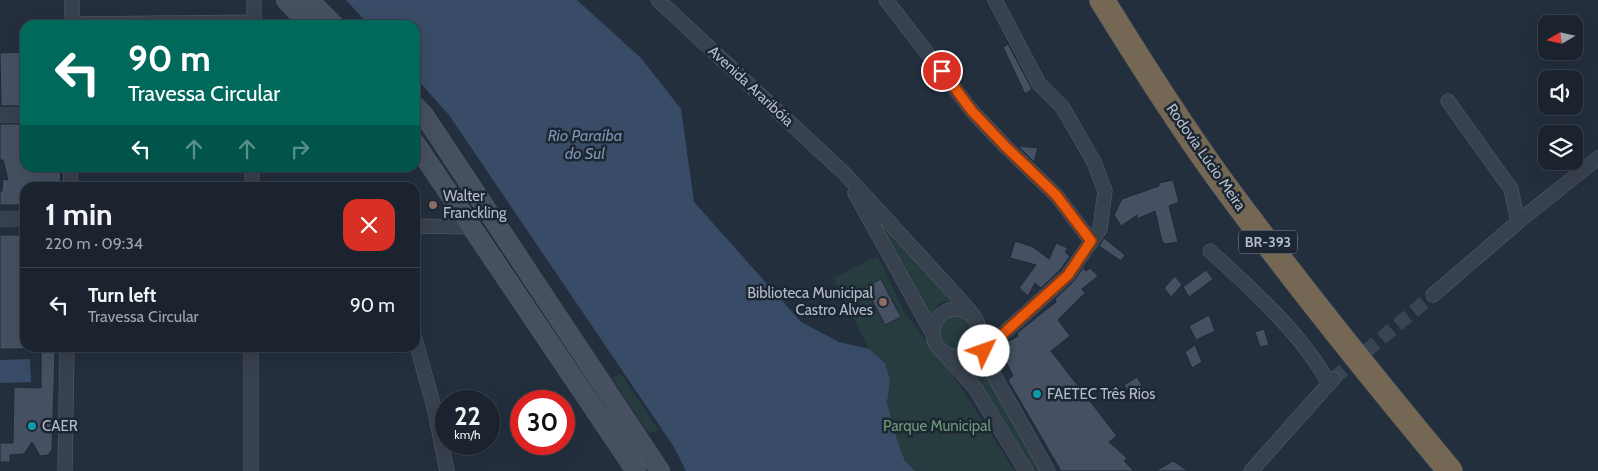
<!DOCTYPE html>
<html lang="en">
<head>
<meta charset="utf-8">
<style>
	body { margin:0; font-family:Cabin,sans-serif; background:#242b36; color:#f1f3f6; height:100vh; display:flex; flex-direction:column; font-size:19px; white-space:nowrap }
	* { box-sizing:border-box; margin:0 }
	p { font-size:16px; color:#a0a4aa }
	.icon { flex:none; width:28px; height:28px; fill:none; stroke:currentColor; stroke-width:2; stroke-linecap:round; stroke-linejoin:round }
	.map { position:relative; flex:1; overflow:hidden }
	.drawer { position:absolute; left:20px; top:182px; width:400px; height:170px; display:flex; flex-direction:column; background:#1b232e; border-radius:15px; box-shadow:0 5px 20px #0002,0 0 0 1px #39404a }
	.drawer>* { flex:none }
	.banner { position:absolute; left:20px; top:20px; width:400px; height:152px; border-radius:15px; box-shadow:0 5px 20px #0002,0 0 0 1px #39404a; background:#00695c; color:#fff; overflow:hidden }
	.needle { width:32px; rotate:261deg }
	.fabs { position:absolute; left:1538px; top:15px; display:grid; gap:10px }
	.fabs a { display:grid; place-items:center; width:45px; height:45px; border-radius:10px; background:#1b232e; box-shadow:0 5px 20px #0002,0 0 0 1px #39404a; font-size:25px }
	.speed { position:absolute; left:435px; top:390px; display:flex; gap:10px; font-size:25px; font-weight:700; text-align:center }
	.speed>* { display:grid; place-content:center; width:65px; height:65px; border-radius:50%; background:#1b232e; box-shadow:0 5px 20px #0002,0 0 0 1px #39404a; line-height:1 }
	.speed small { font-size:12px; font-weight:400 }
	.speed .limit { border:8px solid #d22; background:#fff; color:#111 }
	.pin { position:absolute; display:grid; place-items:center; width:42px; height:42px; color:#fff; margin:-21px; border:2px solid #fff; border-radius:50%; box-shadow:0 1px 5px #0007 }
	.me { position:absolute; width:55px; margin:-28px; rotate:48deg; stroke-linejoin:round; filter:drop-shadow(0 0 4px #0008) }
	.turn { display:flex; align-items:center; gap:18px; height:105px; padding:0 25px; font-size:22px }
	.turn .icon { width:65px; height:65px; stroke-width:2.5 }
	.turn b { display:block; font-size:35px; line-height:42px }
	.lanes { display:flex; align-items:center; height:48px; padding:0 25px; background:#0003; justify-content:center; gap:25px; direction:ltr }
	.lanes .off { opacity:.35 }
	.round { display:grid; place-items:center; flex:none; width:52px; height:52px; border-radius:15px; background:#242b36 }
	.headline { display:flex; align-items:center; justify-content:space-between; height:85px; padding:0 25px }
	h1 { font-size:30px; font-weight:700; line-height:38px }
	ul { padding:0; list-style:none }
	li { display:flex; align-items:center; gap:15px; height:75px; padding:0 25px; border-top:1px solid #39404a }
	li div { flex:1 }
	li b { display:block; font-size:19px }
	li em { font-style:normal }
	.map>svg:first-child { display:block }
	.green { fill:#263c3f }
	.water { fill:#394c67 }
	.building { fill:#455162; stroke:#1f2835 }
	.lines { fill:none; stroke-linecap:round; stroke-linejoin:round }
	.street-tunnel { stroke:#3a4453; stroke-width:14; stroke-dasharray:14 7; stroke-linecap:butt }
	.street-casing { stroke:#565f6c; stroke-width:15 }
	.secondary-casing { stroke:#565f6c; stroke-width:20 }
	.highway-casing { stroke:#434c59; stroke-width:26 }
	.street { stroke:#38414e; stroke-width:14 }
	.secondary { stroke:#465061; stroke-width:19 }
	.highway { stroke:#746855; stroke-width:25 }
	.route-casing { stroke:#983908; stroke-width:12 }
	.route { stroke:#ea580c; stroke-width:9 }
	.education-dot { fill:#8d6e63; stroke:#1d2633; stroke-width:2 }
	.culture-dot { fill:#0f9aa8; stroke:#1d2633; stroke-width:2 }
	.labels { text-anchor:middle; stroke-width:5; stroke-linejoin:round; paint-order:stroke }
	.shield { fill:#1d2633; stroke:#878f9c; stroke-width:1 }
	.shield-label { font-size:14px; font-weight:bold; fill:#b4bcc9 }
	.street-label { font-size:15px; fill:#b4bcc9; stroke:#1d2633 }
	.poi-label { font-size:15px; fill:#b4bcc9; stroke:#1d2633; text-anchor:start }
	.park-label { font-size:15px; fill:#6b9a76; stroke:#1d2633 }
	.water-label { font-size:16px; font-style:italic; fill:#7c92b1; stroke:#1d2633 }
</style>
</head>
<body>
<div class="map">
<svg width="1598" height="471" viewBox="0 0 1598 471">
	<rect width="100%" height="100%" fill="#242f3e"/>
	<path class="green" d="M866,204l93,98c-21,-2 -22,-1 -27,19z
		M878,256l26,56 50,65 61,94h-100l-10,-10 -8,-21 -10,-37 3,-23 -5,-17 -16,-14 -36,-71z
		M953,313l21,11 -1,19 -16,9 -17,-9 -2,-18z
		M981,346l65,125h-19l-72,-111 14,2 9,-6z
		M620,373l39,57 -10,3 -37,-55z"/>
	<path class="water" d="M346,0h231l64,58 40,51 13,93 107,120 38,20 30,7 16,14 5,17 -3,23 10,37 8,21 10,10h-229l-12,-24 -225,-332 -34,-38v-52h-46z
		M30,359l1,23 -31,1v-23z"/>
	<path class="building" d="M1008,44l24,45 -7,5 -22,-47z
		M25,52v54h-24l-1,-53z
		M0,124h25v44h36l-1,20h-35v17h-25v-14h2l1,-12 5,1 -5,-20h-3z
		M1018,146l20,2 -4,14z
		M1173,180l6,22 -10,4 9,36 -13,2 -3,-3 -7,-30 -18,8v-4l-16,11 -7,-11 8,-16 37,-13v-3z
		M0,235h25v114h-25z
		M1104,238l21,17 -4,6 -22,-15z
		M1015,241l18,6 16,12 7,-16 12,5 -3,4 5,4 -9,13 -20,19 -6,-5 -7,13 -9,-8 17,-23 -26,-7z
		M1083,268l3,3 4,-3 8,8 -16,13 3,4 -27,27 12,16 -19,15 66,85 -8,6 18,16 -3,3 10,10h-73l-53,-91 5,-4 -11,-22 6,-6 -2,-5 12,-7 -1,-3 39,-31 -1,-3 19,-18z
		M1206,270l7,9 -24,18 -6,-10z
		M1175,276l7,9 -11,12 -7,-9z
		M881,279l20,38 -16,8 -20,-38z
		M1209,315l6,16 -19,9 -7,-14z
		M1264,329l5,16 -9,2 -5,-15z
		M1195,345l7,17 -10,6 -7,-16z
		M41,348h12v3h2l-3,99 -4,5 -8,1 -8,-14 -8,12 -14,1v7h-10v-19h13l1,-56 27,1z
		M1137,377l10,16 -13,9 -10,-17z
		M1173,461l15,10h-32z"/>
	<g class="lines">
		<path class="street-tunnel" d="M1333,379l100,-84"/>
		<g class="street-casing">
			<path id="street" d="M658,0l186,173 121,132c5,7 13,14 14,23 4,20 -19,35 -36,24 -27,-20 6,-62 32,-33
				M886,0l86,111 34,36 50,48 35,46
				M72,24l182,-2
				M72,25v-25
				M254,25v-25
				M1448,101l63,88 7,33
				M0,115h25
				M70,188l1,-20
				M252,188v-20
				M855,193l78,141
				M0,219h25
				M415,226l56,1
				M1210,251c41,37 93,84 119,133
				M1433,295l85,-73 80,-64
				M415,339l19,68 13,64
				M983,344l4,19 61,108
				M984,351l84,-76 32,-46 5,-38 -11,-29 -31,-54 -24,-24 -44,-84
				M943,352l32,36 51,83
				M65,471l2,-123
				M251,471v-123
				M1251,471l82,-92"/>
		</g>
		<g class="secondary-casing">
			<path id="secondary" d="M286,0l23,25
				M309,0l25,25
				M415,106l9,9 236,356
				M415,143l221,328"/>
		</g>
		<g class="highway-casing">
			<path id="highway" d="M1102,0c37,60 75,120 116,177 74,101 152,198 232,294"/>
		</g>
		<use href="#street" class="street"/>
		<use href="#secondary" class="secondary"/>
		<use href="#highway" class="highway"/>
	</g>
	<g class="lines">
		<g class="route-casing">
			<path id="route" d="M942,71l30,40 34,36 50,48 35,46 -23,34 -84,76"/>
		</g>
		<use href="#route" class="route"/>
	</g>
	<g class="education-dot">
		<circle cx="433" cy="205" r="5"/>
		<circle cx="883" cy="302" r="5"/>
	</g>
	<g class="culture-dot">
		<circle cx="1037" cy="394" r="5"/>
		<circle cx="32" cy="426" r="5"/>
	</g>
	<g class="labels">
		<rect class="shield" x="1239" y="230.5" width="58" height="23" rx="4"/>
		<g class="shield-label">
			<text x="1268" y="247">BR-393</text>
		</g>
		<g class="street-label">
			<text transform="translate(751 86) rotate(43)" y="5">Avenida Araribóia</text>
			<text transform="translate(1206 157) rotate(55)" y="5">Rodovia Lúcio Meira</text>
		</g>
		<g class="poi-label">
			<text x="443" y="201">Walter<tspan x="443" dy="17">Franckling</tspan></text>
			<text x="873" y="298" text-anchor="end">Biblioteca Municipal<tspan x="873" dy="17">Castro Alves</tspan></text>
			<text x="1047" y="399">FAETEC Três Rios</text>
			<text x="42" y="431">CAER</text>
		</g>
		<g class="park-label">
			<text x="937" y="431">Parque Municipal</text>
		</g>
		<g class="water-label">
			<text x="585" y="141">Rio Paraíba<tspan x="585" dy="18">do Sul</tspan></text>
		</g>
	</g>
</svg>
<div class="fabs">
<a><svg class="needle" viewBox="-14 -14 28 28"><path d="M0-13l5 13h-10z" fill="#e53935"/><path d="M0 13l5-13h-10z" fill="#a0a4aa"/></svg></a>
<a><svg class="icon" aria-label="sound" viewBox="0 0 24 24"><path d="M4 9h4l5-4v14l-5-4H4zM17 9q2 3 0 6"/></svg></a>
<a><svg class="icon" aria-label="layers" viewBox="0 0 24 24"><path d="M12 4l9 5-9 5-9-5zM3 14l9 5 9-5"/></svg></a>
</div>
<div class="speed"><div>22<small>km/h</small></div><div class="limit">30</div></div>
<div class="pin" style="left:942px;top:71px;background:#d93025"><svg class="icon" aria-label="arrive" viewBox="0 0 24 24"><path d="M6 21V4h12l-3 4 3 4H6"/></svg></div>
<svg class="me" style="left:984px;top:351px" viewBox="-20 -20 40 40"><circle r="19" fill="#fff"/><path d="M0-13L10 11 0 6-10 11z" fill="#ea580c"/></svg>
<div class="banner">
<div class="turn"><svg class="icon" aria-label="left" viewBox="0 0 24 24"><path d="M17 20v-9H6M10 6l-5 5 5 5"/></svg><div><b>90 m</b>Travessa Circular</div></div>
<div class="lanes"><svg class="icon" aria-label="left" viewBox="0 0 24 24"><path d="M17 20v-9H6M10 6l-5 5 5 5"/></svg><svg class="icon off" aria-label="ahead" viewBox="0 0 24 24"><path d="M12 20V5M6 11l6-6 6 6"/></svg><svg class="icon off" aria-label="ahead" viewBox="0 0 24 24"><path d="M12 20V5M6 11l6-6 6 6"/></svg><svg class="icon off" aria-label="right" viewBox="0 0 24 24"><path d="M7 20v-9h11M14 6l5 5-5 5"/></svg></div>
</div>
<section class="drawer">
<div class="headline"><div><h1>1 min</h1><p>220 m · 09:34</p></div><a class="round" style="background:#d93025;color:#fff"><svg class="icon" aria-label="close" viewBox="0 0 24 24"><path d="M6 6l12 12M18 6L6 18"/></svg></a></div>
<ul>
<li><svg class="icon" aria-label="left" viewBox="0 0 24 24"><path d="M17 20v-9H6M10 6l-5 5 5 5"/></svg><div><b>Turn left</b><p>Travessa Circular</p></div><em>90 m</em></li>
</ul>
</section>
</div>
</body>
</html>
